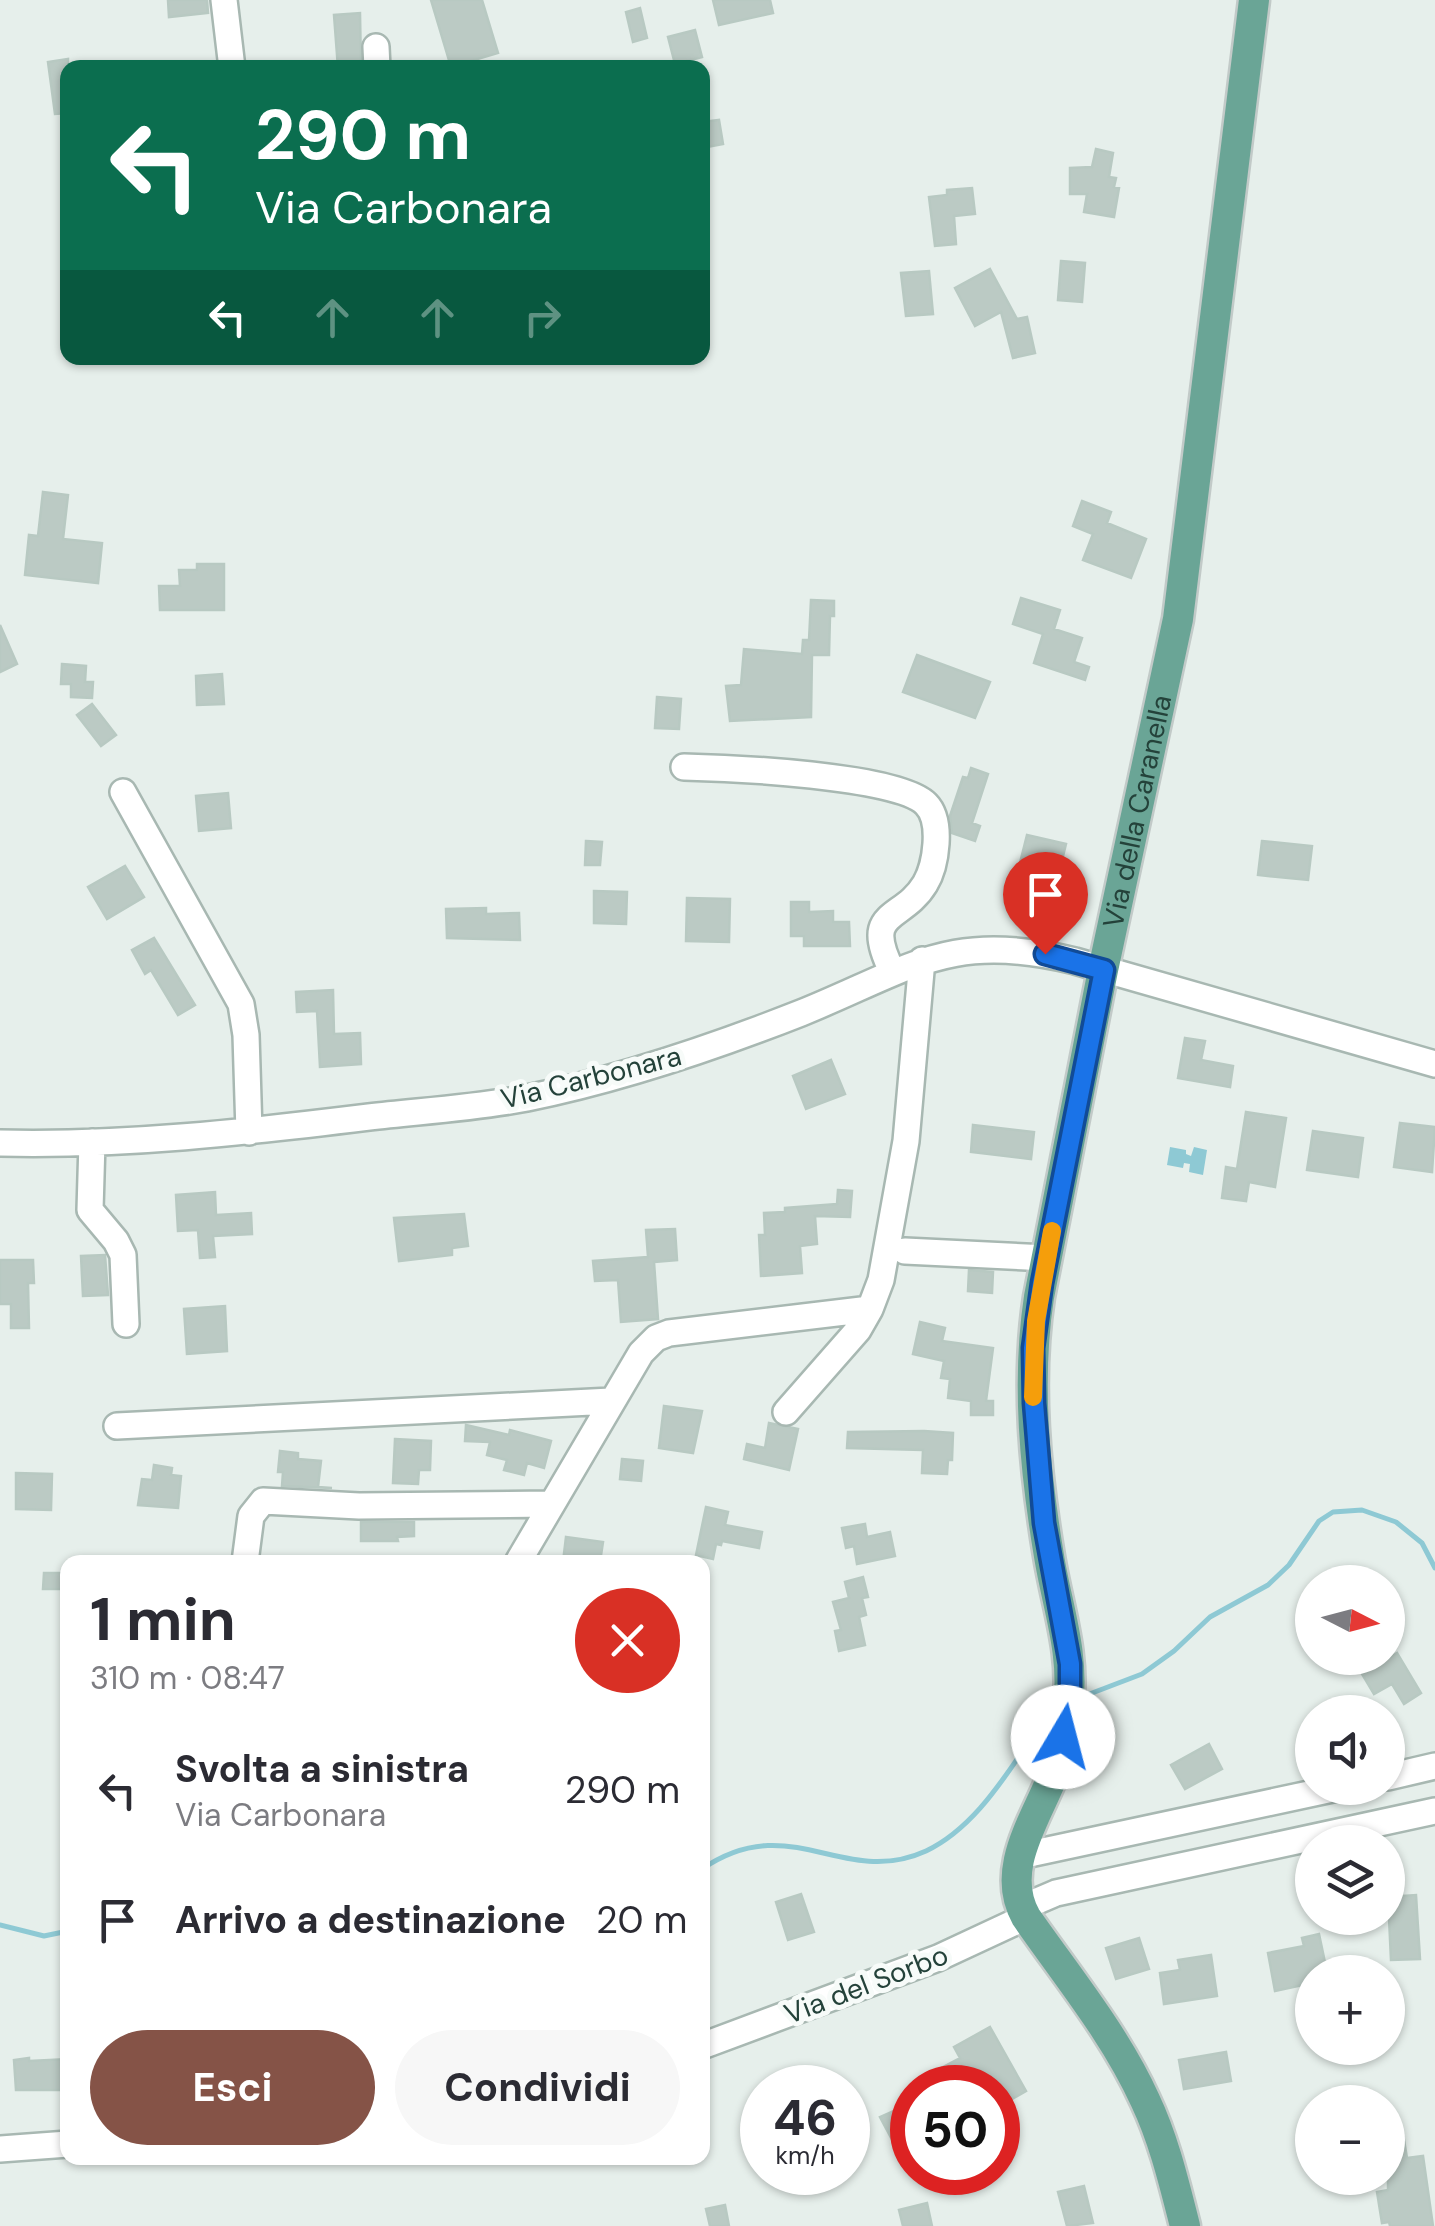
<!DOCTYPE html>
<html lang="it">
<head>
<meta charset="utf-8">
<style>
	body { margin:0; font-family:"DM Sans",sans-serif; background:#f7f7f7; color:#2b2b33; height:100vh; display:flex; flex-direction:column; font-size:38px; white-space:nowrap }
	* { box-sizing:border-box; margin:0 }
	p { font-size:32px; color:#7c7c81 }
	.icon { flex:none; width:55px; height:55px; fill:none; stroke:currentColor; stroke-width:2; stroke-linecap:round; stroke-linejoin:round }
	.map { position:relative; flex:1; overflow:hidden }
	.panel { position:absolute; left:60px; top:1555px; width:650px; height:610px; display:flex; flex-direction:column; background:#fff; border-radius:20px; box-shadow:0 2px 8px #0004 }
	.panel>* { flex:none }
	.guide { position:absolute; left:60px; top:60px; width:650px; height:305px; border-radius:20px; box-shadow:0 2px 8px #0004; background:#0b6e4f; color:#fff; overflow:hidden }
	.needle { width:65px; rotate:96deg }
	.fabs { position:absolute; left:1295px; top:1565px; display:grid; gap:20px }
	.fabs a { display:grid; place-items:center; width:110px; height:110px; border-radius:50%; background:#fff; box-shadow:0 2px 8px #0004; font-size:50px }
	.speed { position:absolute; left:740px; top:2065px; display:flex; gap:20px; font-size:50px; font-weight:700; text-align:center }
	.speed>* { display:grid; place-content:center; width:130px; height:130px; border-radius:50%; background:#fff; box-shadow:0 2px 8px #0004; line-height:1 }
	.speed small { font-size:25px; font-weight:400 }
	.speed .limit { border:15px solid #d22; background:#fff; color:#111 }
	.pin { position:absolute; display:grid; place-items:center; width:85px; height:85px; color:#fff; margin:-102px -42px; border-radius:50% 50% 50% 0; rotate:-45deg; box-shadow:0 0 10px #0007 }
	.pin .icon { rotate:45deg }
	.me { position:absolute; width:110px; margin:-55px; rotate:8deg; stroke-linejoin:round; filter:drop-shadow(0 0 8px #0008) }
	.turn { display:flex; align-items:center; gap:35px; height:210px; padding:0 30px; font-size:45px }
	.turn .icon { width:130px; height:130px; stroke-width:2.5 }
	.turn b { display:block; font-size:70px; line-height:85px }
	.lanes { display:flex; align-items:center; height:95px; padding:0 30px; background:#0003; justify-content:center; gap:50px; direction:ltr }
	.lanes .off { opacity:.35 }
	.round { display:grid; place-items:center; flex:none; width:105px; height:105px; border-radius:52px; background:#f7f7f7 }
	.overview { display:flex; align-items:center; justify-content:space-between; height:170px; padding:0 30px }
	h1 { font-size:60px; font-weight:700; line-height:75px }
	.button { display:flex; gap:20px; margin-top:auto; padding:20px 30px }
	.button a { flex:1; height:115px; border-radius:60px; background:#855347; color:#fff; font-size:40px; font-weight:700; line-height:115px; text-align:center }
	.button a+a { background:#f7f7f7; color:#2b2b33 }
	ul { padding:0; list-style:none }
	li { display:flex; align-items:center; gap:30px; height:130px; padding:0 30px }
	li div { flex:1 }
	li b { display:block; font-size:38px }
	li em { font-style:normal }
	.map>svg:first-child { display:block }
	.water { fill:#8ec9d4 }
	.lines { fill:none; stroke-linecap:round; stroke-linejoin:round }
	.stream { stroke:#8ec9d4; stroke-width:5 }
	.building { fill:#bbcac4; stroke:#b8c9c2; stroke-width:2.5 }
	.minor-casing { stroke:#a8b8b2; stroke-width:30 }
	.major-casing { stroke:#c2cac8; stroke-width:35 }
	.minor { stroke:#fff; stroke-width:25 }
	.major { stroke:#6aa596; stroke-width:30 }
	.route-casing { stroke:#114b97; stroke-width:25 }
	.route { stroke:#1a73e8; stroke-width:18 }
	.slow { stroke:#f59e0b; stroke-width:18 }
	.labels { text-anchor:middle; stroke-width:10; stroke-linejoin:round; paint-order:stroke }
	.street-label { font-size:28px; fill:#24423a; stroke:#f7fbf9 }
</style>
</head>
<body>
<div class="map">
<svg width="1435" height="2226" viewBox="0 0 1435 2226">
	<rect width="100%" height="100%" fill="#e6efeb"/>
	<path class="water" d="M1170,1147l16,3v4l5,2 3,-9 13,3 -4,25 -14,-3 1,-8 -6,-1 -1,5 -16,-3z"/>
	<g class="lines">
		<path class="stream" d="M1079,1698l63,-24 32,-23 36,-34 58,-32 21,-20 30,-44 14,-9 29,-2 34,12 26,21 13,25
			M702,1869c89,-61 141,20 224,-18 42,-20 71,-62 96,-99 11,-15 20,-30 34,-42
			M0,1925l44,11 24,-5"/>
	</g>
	<path class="building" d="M168,0h39l1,13 -39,4z
		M431,0h51l16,53 -47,14z
		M713,0h57l3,13 -54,12z
		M640,8l7,30 -14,4 -7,-30z
		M360,13l1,55h-23l-4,-53z
		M695,30l7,27 -27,7 -7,-27z
		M68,59v54l-13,1 -7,-52z
		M719,120l4,24 -21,4v-26z
		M1096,149l17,4 -4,24 7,1 -2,9 5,1 -5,29 -30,-5 3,-18h-17v-26l22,-1z
		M972,188l3,26 -21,2 2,28 -21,2 -6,-49 18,-2v-5z
		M1061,261l24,2 -3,39 -24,-2z
		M990,269l27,50 10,-2 8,36 -22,5 -12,-46 -26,14 -20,-38z
		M929,271l4,43 -27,2 -5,-43z
		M43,492l25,3 -5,44 39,4 -4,40 -73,-8 4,-40 9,1z
		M1082,501l29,11 -4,11 39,16 -15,39 -48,-18 10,-26 -20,-8z
		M197,564h27v46h-64l-1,-24h21l-1,-16h18z
		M1021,598l39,12 -6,19 28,9 -8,24 15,5 -4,13 -51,-17 9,-29 -30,-10z
		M811,600l23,1v15h-4l-1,39h-17l-1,62 -81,4 -4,-35 15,-1 3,-36 58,5 1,-14h6z
		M0,625l17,39 -17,8z
		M917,655l73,27 -15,36 -72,-26z
		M62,664l24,2 -1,16h8l-1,16 -21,-1v-13h-10z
		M222,674l2,30 -27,1 -1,-29z
		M657,697l24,2 -2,30 -24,-1z
		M92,704l24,31 -15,11 -24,-31z
		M971,768l17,6 -16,49 8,3 -5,15 -23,-8 -2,-17 13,-39 5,1z
		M228,793l3,35 -32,3 -3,-35z
		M1027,835l39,9 -12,49 -39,-10z
		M586,841l16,1 -2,23h-15z
		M1262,841l50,5 -4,34 -50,-5z
		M125,866l19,31 -37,22 -19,-32z
		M594,891l33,1 -1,32 -32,-1z
		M687,898l43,1 -1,43 -43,-1z
		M791,902h18v10l24,-1v11h16l1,24h-46v-10h-13z
		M486,908v6l33,-1 1,27 -73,-2 -1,-29z
		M154,938l41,67 -17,10 -27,-45 -6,4 -13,-24z
		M333,990l1,44 26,-1 1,31 -41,3 -3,-56 -20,1 -1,-20z
		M1185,1038l20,3 -4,19 32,6 -3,21 -52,-9z
		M831,1060l14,34 -39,15 -13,-33z
		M1246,1112l40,6 -11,69 -26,-5 -3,19 -24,-3 4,-31 11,2z
		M1400,1123l35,4 -3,45 -38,-5z
		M973,1125l61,7 -3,27 -60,-7z
		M1313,1131l50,7 -5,39 -51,-7z
		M838,1190l14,1 -2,26 -35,-1 2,28 -17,2 2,27 -41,3 -2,-41h6l-1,-22 21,-1v-4l52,-4z
		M215,1192l1,23 35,-2 1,21 -39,2 2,21 -15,1 -2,-28 -20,1 -2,-36z
		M464,1214l4,32 -16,2v7l-53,6 -5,-43z
		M675,1229l2,31 -23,2 4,57 -37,3 -3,-42 -23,1 -2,-20 55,-4 -2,-27z
		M105,1255l3,40 -25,1 -2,-40z
		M0,1260h33l1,23h-6l1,45h-18v-24h-11z
		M969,1270l24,2 -1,21 -24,-2z
		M225,1306l2,45 -40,3 -3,-45z
		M920,1322l25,6 -3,13 51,7 -7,53h7v14h-22v-14l-23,-3 2,-19 -9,-1 3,-17 -31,-7z
		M664,1406l38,5 -9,42 -34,-5z
		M769,1423l29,6 -9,41 -45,-11 3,-15 18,4z
		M466,1425l43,10 1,-5 41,11 -7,27 -17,-5 -3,12 -20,-5 3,-10 -20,-5 3,-13 -25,-1z
		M924,1431l29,2 -1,27h-4l-1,14 -25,-1 1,-23 -76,-2 1,-16z
		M395,1439l36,2 -1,29h-11l-1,14 -25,-1z
		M280,1451l18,2v6l23,2 -3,26 14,1 -50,-2 1,-14h-5z
		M622,1459l21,2 -2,20 -21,-2z
		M154,1465l18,3 -1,7 10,1 -3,32 -40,-3 4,-26 10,1z
		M16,1473l36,1 -1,36 -35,-1z
		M706,1507l22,5 -3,13 37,7 -3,16 -37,-7 -1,4 -5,-1 -3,15 -17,-4z
		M361,1522h53v14l-17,1 1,4h-37z
		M865,1524l2,13 23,-5 5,24 -38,8 -3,-18 -8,2 -4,-20z
		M566,1537l37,5 -3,20h-37z
		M44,1573h24v16h-25z
		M863,1577l5,20 -6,1 4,17 -7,2 6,28 -26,6 -4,-20 6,-1 -8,-28 16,-4 -4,-16z
		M1397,1653l24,40 -17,11 -12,-20 -18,10 -12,-20z
		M1209,1744l13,25 -37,20 -14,-24z
		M801,1894l13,38 -26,8 -12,-38z
		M1416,1895l4,64 -29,1 -3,-63z
		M1319,1934l8,38h-15v11l-37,8 -7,-38 36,-7 -2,-8z
		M1139,1938l10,31 -33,10 -10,-31z
		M1211,1955l6,41 -53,8 -4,-31 20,-3 -2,-10z
		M990,2027l36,64 -28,16v-19h-21l-9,-17 -32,17h-9l-5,-10 38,-20 -6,-11z
		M1226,2052l5,29 -47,8 -5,-29z
		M29,2058v3l39,-2v31h-52l-2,-30z
		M912,2103v34l-17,8 -15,-28z
		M1403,2134l4,24 16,-2 10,70h-43l-1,-4 -7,1 -5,-31 11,-2v-53z
		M1084,2186l9,37 -26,3 -9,-34z
		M927,2203l5,23h-29l-4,-16z
		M725,2205l4,21h-19l-4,-17z"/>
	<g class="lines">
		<g class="minor-casing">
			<path id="minor" d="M224,0l8,68
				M376,47l1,21
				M684,767c44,1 214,8 242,37 17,17 10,62 -1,80 -23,38 -64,25 -33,87
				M123,792l118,212 5,31 3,97
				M92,1142l-2,68 26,31 7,14 3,69
				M0,1143c123,3 247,-11 369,-26 52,-6 106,-9 158,-19 89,-18 190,-52 274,-85 109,-44 149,-83 274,-52l360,103
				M905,1251l142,7
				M786,1412l72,-82 12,-21
				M117,1426l494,-25
				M245,1562l6,-46 12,-15 96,5 192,-2
				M518,1562l123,-209 15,-15 13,-5 201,-24 11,-29 25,-139 16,-181
				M1388,1777l47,-11
				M1020,1856l317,-68
				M1021,1908l35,-15 379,-82
				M702,2046l236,-88 88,-41
				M0,2149l68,-5"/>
		</g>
		<g class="major-casing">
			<g id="major">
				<path id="s1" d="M1185,2226c-11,-43 -21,-86 -40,-126 -30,-66 -78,-124 -119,-183 -26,-46 8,-95 25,-137 10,-23 14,-49 17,-74 7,-52 -11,-100 -19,-150 -14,-84 -23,-174 -10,-259l64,-327 75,-351 76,-619"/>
			</g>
		</g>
		<use href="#minor" class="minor"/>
		<use href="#major" class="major"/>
	</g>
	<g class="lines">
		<g class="route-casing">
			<path id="route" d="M1045,954l59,16 -62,313 -9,65 1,55 10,120 26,141v32l-7,41"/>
		</g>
		<use href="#route" class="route"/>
		<path class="slow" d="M1033,1397l3,-76 16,-90"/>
	</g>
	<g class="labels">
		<g class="street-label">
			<text dy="10" stroke="none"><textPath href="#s1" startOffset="1480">Via della Caranella</textPath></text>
			<text transform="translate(591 1077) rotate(-14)" y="10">Via Carbonara</text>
			<text transform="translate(866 1984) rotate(-21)" y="10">Via del Sorbo</text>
		</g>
	</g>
</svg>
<div class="fabs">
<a><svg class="needle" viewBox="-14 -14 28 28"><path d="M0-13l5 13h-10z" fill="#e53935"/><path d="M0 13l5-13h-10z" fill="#7c7c81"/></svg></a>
<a><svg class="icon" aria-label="sound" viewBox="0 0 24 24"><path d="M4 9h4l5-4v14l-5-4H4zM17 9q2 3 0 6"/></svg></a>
<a><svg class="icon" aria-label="layers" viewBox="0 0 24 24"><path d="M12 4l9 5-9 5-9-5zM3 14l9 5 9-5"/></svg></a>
<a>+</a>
<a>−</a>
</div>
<div class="speed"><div>46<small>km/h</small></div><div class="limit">50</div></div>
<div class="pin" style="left:1045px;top:954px;background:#d93025"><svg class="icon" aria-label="arrive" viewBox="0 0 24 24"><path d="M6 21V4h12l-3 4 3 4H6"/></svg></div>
<svg class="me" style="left:1063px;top:1737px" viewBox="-20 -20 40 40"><circle r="19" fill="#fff"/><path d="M0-13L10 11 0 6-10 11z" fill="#1a73e8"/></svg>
<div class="guide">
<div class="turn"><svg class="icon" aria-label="left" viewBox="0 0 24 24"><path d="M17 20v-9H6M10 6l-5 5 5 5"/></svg><div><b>290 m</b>Via Carbonara</div></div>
<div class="lanes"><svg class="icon" aria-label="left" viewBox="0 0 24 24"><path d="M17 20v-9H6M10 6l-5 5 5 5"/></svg><svg class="icon off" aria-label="ahead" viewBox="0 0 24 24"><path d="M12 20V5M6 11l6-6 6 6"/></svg><svg class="icon off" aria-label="ahead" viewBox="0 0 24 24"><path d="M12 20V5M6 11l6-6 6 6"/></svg><svg class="icon off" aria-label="right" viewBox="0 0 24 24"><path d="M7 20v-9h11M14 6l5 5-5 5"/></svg></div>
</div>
<section class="panel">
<div class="overview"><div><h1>1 min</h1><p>310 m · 08:47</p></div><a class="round" style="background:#d93025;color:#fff"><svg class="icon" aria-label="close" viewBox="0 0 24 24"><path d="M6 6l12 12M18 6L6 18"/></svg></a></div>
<ul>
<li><svg class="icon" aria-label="left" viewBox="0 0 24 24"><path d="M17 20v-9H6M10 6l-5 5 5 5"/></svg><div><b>Svolta a sinistra</b><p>Via Carbonara</p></div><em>290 m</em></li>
<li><svg class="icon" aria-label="arrive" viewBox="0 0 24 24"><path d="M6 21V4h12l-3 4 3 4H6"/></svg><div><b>Arrivo a destinazione</b></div><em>20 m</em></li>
</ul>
<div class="button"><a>Esci</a><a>Condividi</a></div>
</section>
</div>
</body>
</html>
